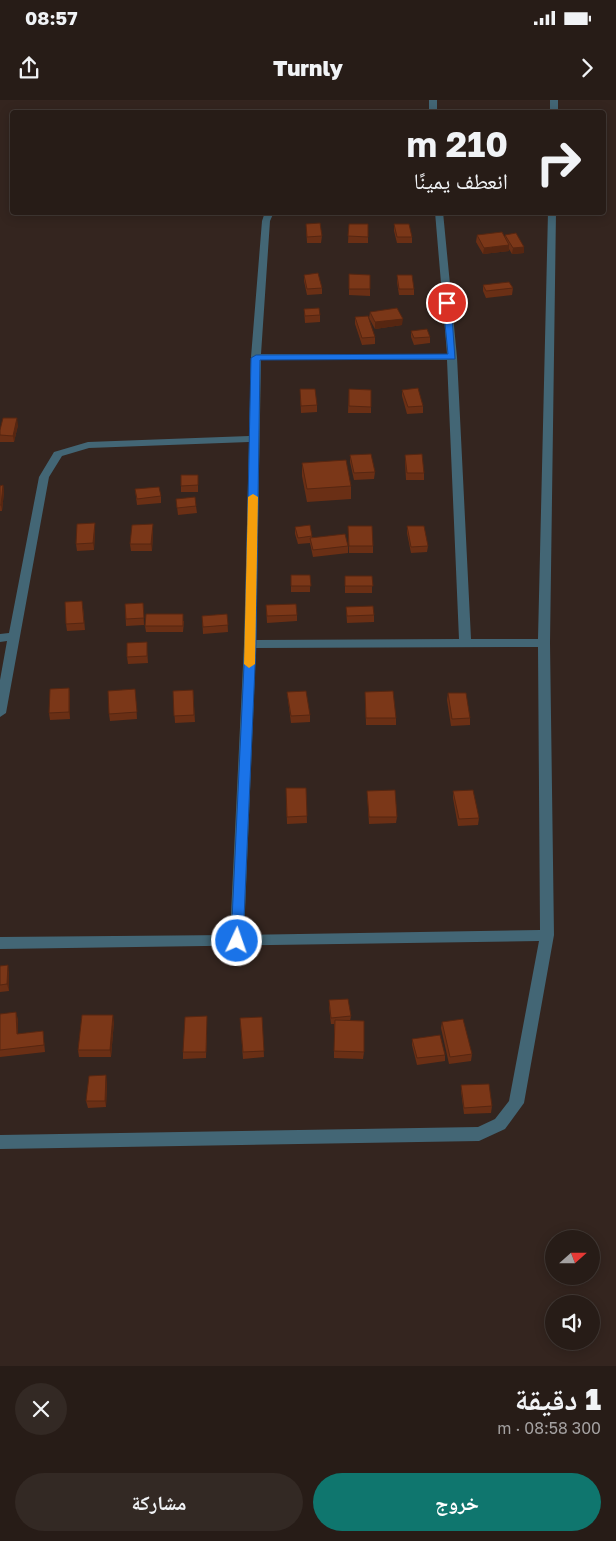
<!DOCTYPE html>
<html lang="ar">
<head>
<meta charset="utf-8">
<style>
	body { margin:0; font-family:"Golos Text","Noto Naskh Arabic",sans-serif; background:#332924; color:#f1f3f6; direction:rtl; height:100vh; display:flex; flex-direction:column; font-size:19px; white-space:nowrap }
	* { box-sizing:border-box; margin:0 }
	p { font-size:16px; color:#a4a1a1 }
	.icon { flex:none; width:28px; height:28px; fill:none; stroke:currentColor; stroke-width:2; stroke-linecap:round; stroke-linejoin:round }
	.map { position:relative; height:1266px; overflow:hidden; direction:ltr }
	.sheet { display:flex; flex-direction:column; background:#271c17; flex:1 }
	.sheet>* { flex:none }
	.hud { position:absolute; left:10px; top:10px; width:596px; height:105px; border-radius:5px; box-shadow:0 2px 12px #0003,0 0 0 1px #433a36; direction:rtl; background:#271c17; color:#f1f3f6; overflow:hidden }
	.needle { width:32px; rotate:69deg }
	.buttons { position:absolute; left:545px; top:1130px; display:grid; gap:10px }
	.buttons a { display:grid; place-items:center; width:55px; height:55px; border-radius:50%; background:#271c17; box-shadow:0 2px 12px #0003,0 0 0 1px #433a36; font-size:25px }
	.pin { position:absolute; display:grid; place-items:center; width:42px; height:42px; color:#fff; margin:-21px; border:2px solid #fff; border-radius:50%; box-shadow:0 1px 5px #0007 }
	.me { position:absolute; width:55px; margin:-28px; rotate:3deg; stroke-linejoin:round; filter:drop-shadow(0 0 4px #0008) }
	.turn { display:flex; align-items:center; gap:18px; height:105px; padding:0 15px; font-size:22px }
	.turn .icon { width:65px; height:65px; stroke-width:2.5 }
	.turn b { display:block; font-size:35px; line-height:42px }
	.round { display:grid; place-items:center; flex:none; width:52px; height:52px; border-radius:26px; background:#332924 }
	.overview { display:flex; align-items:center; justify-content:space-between; height:85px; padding:0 15px }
	h1 { font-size:30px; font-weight:800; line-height:38px }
	.primary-button { display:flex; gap:10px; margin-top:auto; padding:10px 15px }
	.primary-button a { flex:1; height:58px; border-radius:30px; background:#0f766e; color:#fff; font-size:20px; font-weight:800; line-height:58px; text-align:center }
	.primary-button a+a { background:#332924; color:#f1f3f6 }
	.status { display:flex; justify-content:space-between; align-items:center; height:35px; padding:0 25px; background:#271c17; direction:ltr }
	.status svg { height:14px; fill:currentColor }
	header { display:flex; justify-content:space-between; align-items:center; height:65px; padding:0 15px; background:#271c17; font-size:22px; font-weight:800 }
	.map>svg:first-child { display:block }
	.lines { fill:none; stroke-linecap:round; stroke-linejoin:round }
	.street { fill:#436675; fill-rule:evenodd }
	.wall { fill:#6a2f15 }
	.shaded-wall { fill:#562611 }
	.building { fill:#7b3718; stroke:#562611 }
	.route { fill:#1a73e8; stroke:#114b97 }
	.slow { fill:#f59e0b }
</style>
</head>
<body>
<div class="status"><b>08:57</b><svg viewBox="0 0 49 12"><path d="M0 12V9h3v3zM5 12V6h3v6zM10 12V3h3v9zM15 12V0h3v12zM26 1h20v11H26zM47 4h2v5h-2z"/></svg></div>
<header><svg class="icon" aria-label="forward" viewBox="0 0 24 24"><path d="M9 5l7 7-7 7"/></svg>Turnly<svg class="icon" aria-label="share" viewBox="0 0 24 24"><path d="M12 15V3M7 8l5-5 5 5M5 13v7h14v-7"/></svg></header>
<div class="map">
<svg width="616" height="1266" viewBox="0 0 616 1266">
	<rect width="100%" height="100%" fill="#34251f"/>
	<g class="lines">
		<path class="street" d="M429,0h8v12h-8z
			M550,0h8v12h-8z
			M265,112h9l-4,9 -9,133h186l-12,-142h8l14,145 14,282h67l10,-427h8l-6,431 4,292 -30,168 -19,26 -26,12 -479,8v-14l478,-8 17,-8 14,-18 30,-160 -539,8v-12l230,-2 14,-291 5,-202 -160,6 -27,8 -13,21 -43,236 -6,4v-37l7,-39 -7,1v-8l9,-1 30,-156 15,-25 34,-10 161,-6 2,-79 11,-136zM261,260h186l12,279 -203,1zM538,547l2,283 -296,5 12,-287z"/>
	</g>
	<path class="wall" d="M306,124l16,12 -1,7h-14z
		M349,124h19v19h-20z
		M394,124l18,13v6h-15l-3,-12z
		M477,135l28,2v-2l19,12v6l-12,1 -3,-5v2l-26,3 -7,-12z
		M349,174l21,15v7l-21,-1z
		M304,175l18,13v6l-15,1 -3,-14z
		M397,175l17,14v6h-15l-2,-13z
		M483,185l30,3 -1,7 -26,3 -3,-7z
		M304,209l16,6v7l-15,1z
		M370,212l32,13 -27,4 -6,-11z
		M355,217l20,20v7l-13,1 -7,-21z
		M411,231l19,6v6l-16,2 -3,-8z
		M300,289l17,16v7l-16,1z
		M349,289l22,1v23h-23z
		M402,290l21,16v7l-16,1 -5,-18z
		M18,325l-4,17h-14v-12z
		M350,355l25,17 -1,7 -20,1 -4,-18z
		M405,355l19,18v7h-18l-1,-19z
		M302,363l49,23v13l-44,3 -5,-26z
		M198,375v17h-17v-6z
		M3,385l1,7 -2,19h-2v-25z
		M135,389l26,7v7l-24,2z
		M176,399l20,7 1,7 -19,2z
		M348,426l25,20v7h-24z
		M407,426l21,20 -1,6 -16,1 -4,-20z
		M295,427l17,9v1l36,9v7l-35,4 -3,-14 -12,1 -3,-10z
		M95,430l-1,20 -17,1 -1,-7z
		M153,431l-1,20h-21l-1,-7z
		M291,475h19v17h-19z
		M345,476h27v17h-27z
		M143,503l1,22 -18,1 -1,-22z
		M266,505l31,10v6l-30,2z
		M346,507l28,8v7l-27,1z
		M83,508l2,22 -18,1 -1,-7z
		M227,514l1,18 -25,2 -1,-18z
		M184,521l-1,11h-37l-1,-6z
		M147,549l1,14 -20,1 -1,-7z
		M69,588l1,7v24l-20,1 -1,-7z
		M135,589l2,30 -27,2 -1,-7z
		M193,590l2,32 -20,1 -2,-32z
		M287,592l23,23v7l-19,1z
		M365,592l31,26v7h-30z
		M448,593l22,25v7l-19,1 -4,-26z
		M286,688h20l1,35 -20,1z
		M367,691l30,26 -1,6 -27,1z
		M453,691l26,27 -1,7 -20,1 -5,-28z
		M0,866l9,6v19l-9,1z
		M329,900l22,16 -1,5 14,31 -1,7 -29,-1v-34h-3l-2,-17z
		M0,914l18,5v15l25,-3 2,21 -45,5z
		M207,916l-1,42 -23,1v-7z
		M262,917l2,40 -21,2 -3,-41z
		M114,921l-3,36h-32l-1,-7z
		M442,922l30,32 -1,7 -22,3 -8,-36z
		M412,939l33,16v6l-28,4 -5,-20z
		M107,982l-1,25 -18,1 -2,-7z
		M461,985l31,21 -1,7 -27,1 -3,-23z"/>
	<path class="shaded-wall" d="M509,145v6l-26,3 1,-6z
		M524,147v6l-12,1 1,-6z
		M403,219l-1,6 -27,4v-7z
		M17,318l1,7 -4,17 -1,-6z
		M3,385l1,7 -2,19 -1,-6z
		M95,423v7l-1,20 -1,-7z
		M153,424v7l-1,20 -1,-7z
		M69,588l1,7v24l-1,-7z
		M8,865l1,7v19l-2,-7z
		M16,912l2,7v22l-1,-7z
		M113,915l1,6 -3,36 -1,-7z
		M106,975l1,7 -1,25 -1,-6z"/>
	<path class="building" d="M320,123l2,13 -15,1 -1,-13z
		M349,124h19v13l-20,-1z
		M394,124h15l3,13h-15z
		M502,132l7,13 -25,3 -7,-13z
		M516,133l8,14 -11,1 -8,-13z
		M318,173l4,15 -15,1 -3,-14z
		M349,174l21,1v14h-21z
		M397,175h15l2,14h-15z
		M509,182l4,6 -27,3 -3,-6z
		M319,208l1,7 -15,1 -1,-7z
		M397,208l6,11 -28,3 -5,-10z
		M368,216l7,21 -13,1 -7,-21z
		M427,229l3,8 -16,1 -3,-7z
		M418,288l5,18 -15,1 -6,-17z
		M300,289h15l2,16 -16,1z
		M349,289l22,1v17l-22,-1z
		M3,318h14l-4,18 -13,-1v-5z
		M371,354l4,18 -21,1 -4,-18z
		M422,354l2,19h-17l-2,-18z
		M346,360l5,26 -44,3 -5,-26z
		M181,375h17v10l-17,1z
		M3,385l-2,20h-1v-19z
		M159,387l2,9 -24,3 -2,-10z
		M195,397l1,9 -19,2 -1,-9z
		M95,423l-2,20 -17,1 1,-20z
		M153,424l-2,20h-21l2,-19z
		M310,425l2,11 -14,2 -3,-11z
		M348,426h24l1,20h-24z
		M407,426h17l4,20 -17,1z
		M345,434l3,12 -35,4 -3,-12z
		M291,475h19l1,11h-20z
		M345,476h27l1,10h-28z
		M82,501l2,22 -18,1 -1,-22z
		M143,503l1,15 -18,1 -1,-15z
		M296,504l1,11 -30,1 -1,-11z
		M373,506l1,9 -27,1 -1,-9z
		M146,514h37v12h-38z
		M227,514l1,11 -25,2 -1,-11z
		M147,542v14l-20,1v-14z
		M69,588v24l-20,1 1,-24z
		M135,589l2,23 -28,2 -1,-23z
		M193,590l1,25 -20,1 -1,-25z
		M306,591l4,24 -19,1 -4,-24z
		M393,591l3,27h-30l-1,-26z
		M448,593h18l4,25 -18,1z
		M286,688h20l1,28 -20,1z
		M395,690l2,27h-28l-2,-26z
		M473,690l6,28 -20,1 -6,-28z
		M8,865l-1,19 -7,1v-19z
		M348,899l3,17 -20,2 -2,-18z
		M16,912l1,22 26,-3 1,14 -44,5v-36z
		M82,915h31l-3,35h-32z
		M207,916l-1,36h-23l2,-35z
		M262,917l2,34 -21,1 -3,-34z
		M463,919l9,35 -22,3 -8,-35z
		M335,920l29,1v31l-30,-1z
		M440,935l5,20 -28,3 -5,-19z
		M106,975l-1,26h-19l3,-25z
		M489,984l3,22 -28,2 -3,-23z"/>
	<path class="route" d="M447,200l4,3 4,56 -195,1 -4,284 -13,297 -2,4h-9l-1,-4 14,-297 6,-286 5,-3 192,-1 -5,-51z"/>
	<path class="slow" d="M253,394l5,3 -3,167 -6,4 -5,-4 4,-167z"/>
</svg>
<div class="buttons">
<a><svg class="needle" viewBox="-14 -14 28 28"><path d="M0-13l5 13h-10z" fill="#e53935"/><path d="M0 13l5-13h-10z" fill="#a4a1a1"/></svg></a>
<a><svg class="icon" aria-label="sound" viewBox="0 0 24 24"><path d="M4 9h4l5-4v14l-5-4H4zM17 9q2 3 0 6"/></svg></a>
</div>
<div class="pin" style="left:447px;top:203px;background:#d93025"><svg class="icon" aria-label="arrive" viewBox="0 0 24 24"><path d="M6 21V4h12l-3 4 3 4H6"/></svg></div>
<svg class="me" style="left:237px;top:841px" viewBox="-20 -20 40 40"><circle r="17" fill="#1a73e8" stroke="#fff" stroke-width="3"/><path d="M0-11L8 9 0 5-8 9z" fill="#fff"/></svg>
<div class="hud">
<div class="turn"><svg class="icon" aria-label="right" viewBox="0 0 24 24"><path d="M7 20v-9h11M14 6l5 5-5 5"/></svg><div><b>210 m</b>انعطف يمينًا</div></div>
</div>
</div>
<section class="sheet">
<div class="overview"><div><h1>1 دقيقة</h1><p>300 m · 08:58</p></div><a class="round"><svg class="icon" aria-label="close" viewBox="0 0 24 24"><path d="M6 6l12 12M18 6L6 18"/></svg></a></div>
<div class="primary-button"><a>خروج</a><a>مشاركة</a></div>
</section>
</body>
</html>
